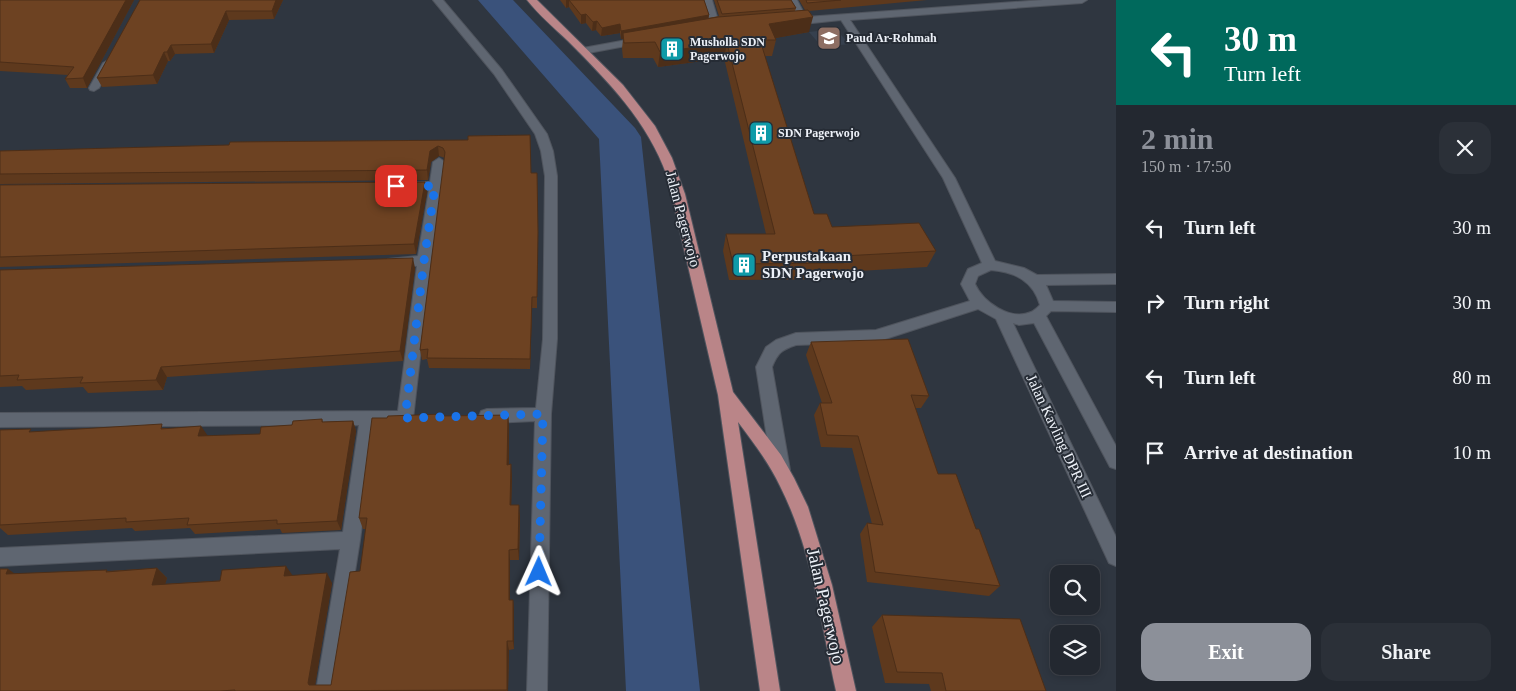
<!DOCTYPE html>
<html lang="en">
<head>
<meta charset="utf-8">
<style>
	body { margin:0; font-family:"Times New Roman",serif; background:#2b3038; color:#f1f3f6; height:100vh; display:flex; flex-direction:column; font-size:19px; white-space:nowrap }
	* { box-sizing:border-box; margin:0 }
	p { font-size:16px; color:#a3a6ab }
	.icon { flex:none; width:28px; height:28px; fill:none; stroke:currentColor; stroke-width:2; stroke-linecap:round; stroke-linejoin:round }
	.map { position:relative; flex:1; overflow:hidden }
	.sheet { display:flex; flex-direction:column; background:#232830; width:400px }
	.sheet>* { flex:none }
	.top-card { background:#00695c; color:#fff; overflow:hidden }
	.fabs { position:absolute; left:1050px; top:565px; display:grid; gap:10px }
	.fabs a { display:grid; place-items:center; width:50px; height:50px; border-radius:10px; background:#232830; box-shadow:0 2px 8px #0003,0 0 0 1px #40444c; font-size:25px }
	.pin { position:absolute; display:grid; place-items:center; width:42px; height:42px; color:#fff; margin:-21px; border-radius:10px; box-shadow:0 2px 8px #0006 }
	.me { position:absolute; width:55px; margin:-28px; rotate:1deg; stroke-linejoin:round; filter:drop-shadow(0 0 4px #0008) }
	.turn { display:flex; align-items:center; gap:18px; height:105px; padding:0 25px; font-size:22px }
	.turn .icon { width:65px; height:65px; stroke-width:2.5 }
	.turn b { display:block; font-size:35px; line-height:42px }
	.round { display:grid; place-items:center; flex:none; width:52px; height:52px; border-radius:15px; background:#2b3038 }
	.summary { display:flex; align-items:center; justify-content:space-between; height:85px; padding:0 25px }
	h1 { font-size:30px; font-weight:700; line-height:38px; color:#8c9099 }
	.cta { display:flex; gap:10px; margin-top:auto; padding:10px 25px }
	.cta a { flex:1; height:58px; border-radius:15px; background:#8c9099; color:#fff; font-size:20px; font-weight:700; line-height:58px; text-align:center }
	.cta a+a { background:#2b3038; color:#f1f3f6 }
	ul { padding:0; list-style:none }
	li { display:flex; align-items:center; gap:15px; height:75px; padding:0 25px }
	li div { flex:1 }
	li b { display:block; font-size:19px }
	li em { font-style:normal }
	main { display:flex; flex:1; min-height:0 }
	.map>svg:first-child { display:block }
	.built { fill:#36404e }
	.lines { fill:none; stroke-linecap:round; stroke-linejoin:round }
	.river { fill:#3a527b; fill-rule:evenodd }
	.minor-casing { stroke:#4f545d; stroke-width:2 }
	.major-casing { stroke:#4f545d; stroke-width:2 }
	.minor { fill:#5f6671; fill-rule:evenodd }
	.major { fill:#ba8588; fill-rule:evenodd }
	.wall { fill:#5e391d }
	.shaded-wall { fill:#4c2e18 }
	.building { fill:#6d4222; stroke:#4c2e18 }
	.route { stroke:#1a73e8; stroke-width:9; stroke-dasharray:0 16.2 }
	.labels { text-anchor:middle; stroke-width:4; stroke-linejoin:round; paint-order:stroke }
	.far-poi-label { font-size:12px; font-weight:bold; fill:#edf1f8; stroke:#262c35; text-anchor:start }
	.street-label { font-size:15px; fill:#edf1f8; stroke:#262c35 }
	.poi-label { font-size:15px; font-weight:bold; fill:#edf1f8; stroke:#262c35; text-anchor:start }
	.near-street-label { font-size:18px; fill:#edf1f8; stroke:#262c35 }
</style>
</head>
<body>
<main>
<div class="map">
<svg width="1116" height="691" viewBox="0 0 1116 691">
	<rect width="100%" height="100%" fill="#2f3640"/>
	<path class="built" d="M836,29l13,15 -27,3 -13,-15z"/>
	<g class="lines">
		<path class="river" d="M478,0h35l122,128 6,9 59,554h-74l-27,-552z"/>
		<g class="minor-casing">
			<path id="minor" d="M433,0h10l59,70 45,64 6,17 4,25v163l-6,75 -4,277h-20l8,-270 -48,2 -6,-2 -2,-5 2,-5 6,-2 49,-1 7,-69 2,-163 -4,-25 -6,-17 -41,-60z
				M702,0h10l8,27 -2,2h-6l-2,-2z
				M787,0h10l9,17 237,-17h44l-5,3 -232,17 105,158 40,83 29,7 13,7 79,-1v10l-70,1 7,16 63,1v10l-65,-1 -5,5 70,130v23l-6,-2 -76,-144 -15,2 -6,-2 103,214v29l-7,-3 -113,-244 -18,-10 -102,33 -80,3c-15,5 -18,8 -24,22l18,103 -3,5 -6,2 -6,-2 -3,-5 -16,-103 10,-20 10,-7 20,-7 80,-3 94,-29 -9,-17 7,-15 14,-6 -39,-85 -102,-158 -38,4 -14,-1v-4l8,-1zM991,270c24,2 42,11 49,35 -2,2 -6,6 -9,7 -21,9 -48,-10 -56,-28l3,-8z
				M643,37l4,1v4l-64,12 -5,-3 5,-3z
				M108,60l5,3 -14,25 -5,3 -4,-1 -1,-2 14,-25z
				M439,158l6,4 -14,99 -18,158 -2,5 -6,2 -30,-1 -15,115 -24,151h-20l24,-142 -340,17v-18l343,-16 16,-107 -359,2v-14l398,-2 19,-145 -29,-1 -2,-3 2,-3 30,-3 11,-66h-22l-6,-4 6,-4h23l3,-20z"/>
		</g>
		<g class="major-casing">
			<path id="major" d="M527,0h10l86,85 32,41 17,32 13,36 48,198 48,63 13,23 14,29 24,78 24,106h-20c-15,-68 -24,-142 -56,-205 -11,-23 -27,-44 -42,-64l42,269h-20l-42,-296 -51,-219c-19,-54 -59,-95 -99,-135 -14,-13 -29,-26 -41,-41z"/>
		</g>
		<use href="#minor" class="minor"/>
		<use href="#major" class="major"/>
	</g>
	<path class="wall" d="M0,0h134l-47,88h-17l-5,-9 3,-4 -68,-4z
		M140,0h143l-9,19 -45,1 -15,33 -39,1 -5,7h-2l-11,23 -55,3 -5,-9z
		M560,0h144l5,15 -1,3 11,-2 -5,-16h77l5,8 -1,3 10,-1 -6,-10h128l-118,11v21l-34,6 1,2 -4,16h-7l49,158 18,13 104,24 -9,16 -86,5 -3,7 -109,1 -6,-29 3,-17h40l-42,-176 -66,9 -5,-9h-30l-1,-9 1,-10h-2l-1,-6 -19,3 -5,-6 -4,1 -6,-8 -5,1 -12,-17 -3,1z
		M468,140l63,33h6v135h-5l-2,61 -101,-1 -2,-9 -5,1 -2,-10 25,-192 -6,-2 -8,6 -3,18 -428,4v-33z
		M425,182l2,10 -11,62 -416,13v-82z
		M415,268l-12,93 -236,16 -4,13 -75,3 -5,-6 -57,3 -4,-4 -22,1v-117z
		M811,342l118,54 -8,12h-6l23,66 38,55 24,57 -11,10 -122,-14 -7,-48 7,-11 5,1 -20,-76 -31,-1 -7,-32 6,-12h2l-16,-48z
		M443,414l1,2 64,-1 1,12v37l3,12 -1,29 9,11 -1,44h-9v40h3l1,10v39l-5,1 -1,41h-508l8,-122 6,5 94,-3 49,-3 10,10 -2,6 127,-8 40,7 -17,102h16l29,-114 6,-42h-3l-4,-11z
		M322,419l1,3 30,-1 3,10 -15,99 -59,3 -2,-4 -85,5 -5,-6 -55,3 -3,-3 -124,7 -8,-7v-98l34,2 131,-4 42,8 53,-2 32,-9z
		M882,615l164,76h-115l-2,-7 -44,-1 -13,-56z"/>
	<path class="shaded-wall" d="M126,0h8l-47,88 -4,-10z
		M276,0h7l-9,19 -2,-8z
		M566,0h3v7l-3,1z
		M226,11l3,9 -15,33 -3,-9z
		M586,14v9l-5,1v-9z
		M709,15l-1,9 -85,9v6h-2v-8z
		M813,17l-4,15 -44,8 4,-16z
		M597,21l-1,9 -4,1 1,-9z
		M620,24v9l-19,3 1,-8z
		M727,43l-3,15 -66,9 2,-15z
		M171,45l4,9 -5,7 -3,-9z
		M164,52l4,9 -11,23 -4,-9z
		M438,146l1,10 -8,6 -3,18 -1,-10 3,-19z
		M425,182l2,10 -11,62 -2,-10z
		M413,258l2,10 -12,93 -3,-10z
		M532,297v11l-2,61v-10z
		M161,367l6,10 -4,13 -7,-10z
		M508,415l1,12v49l-2,-11z
		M353,421l3,10 -15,99 -4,-9z
		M201,426l7,10h-10z
		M511,464l1,12 -1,40 -1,-11z
		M519,505l1,11 -1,44 -1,-11z
		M509,550l1,10v50l-1,-10z
		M286,566l7,10h-9z
		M157,568l10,10 -5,17 -10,-10z
		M8,569l13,9 -15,-4z
		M327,573l5,10 -18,108 -6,-8z
		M513,600l1,10v39l-1,-8z
		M507,641l2,9 -1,41h-1z"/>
	<path class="building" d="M0,0h126l-43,78 -18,1 9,-12 -74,-5z
		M140,0h136l-4,11h-46l-15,33 -40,1 -4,7h-3l-11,23 -56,3z
		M569,0h135l5,15 -88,16 -1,-7 -18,4 -5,-7 -4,1 -7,-8 -5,1z
		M717,0h74l5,8 -74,6z
		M806,0h35l-34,3z
		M808,10l5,7 -44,7 7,16h-16l54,174h13l5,13 87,-4 17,28 -94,5 2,7 -111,1 -7,-30h49l-48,-191 -67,9 -5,-10 -31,1 -1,-10 95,-16z
		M530,135l1,38h6l1,59 -1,65h-5l-2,62 -103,-1 1,-9 -8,1 25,-198 -2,-4 -5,-2 -8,5 -3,19 -427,4v-23l229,-6 1,-3 238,-2v-4z
		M425,182l-11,62 -414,13v-72z
		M413,258l-13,93 -239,16 -5,13 -76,3 3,-6 -66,3 2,-5 -19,1v-106z
		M908,339l21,57 -18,-1 27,79h18l20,55h3l21,57 -125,-14 -8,-49 16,2 -25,-89 -31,-1 -7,-32h12l-21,-61z
		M443,414v2l65,-1 -1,50 4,-1 -1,41h9l-1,44 -9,1v50h4v41h-6v49l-272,1v-1l-15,1h-220v-122h8l-2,5 101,-4 -1,2 51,-4 -5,17 68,-4 2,-11 64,-4 -2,10 43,-3 -19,110 1,2h22l19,-113 10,-1 7,-53h-8l13,-100h15l1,-2z
		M322,419v3l31,-1 -16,100 -60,3v-4l-90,5 2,-7 -63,4v-4l-126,7v-95l31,-1 -2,3 133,-8 -1,5 40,-3 -3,10 62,-2 1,-7 31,-2 1,-4z
		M882,615l138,4 26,72h-100l-4,-18 -45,-1z"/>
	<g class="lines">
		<path class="route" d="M396,186h39l-11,75 -19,157 138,-4 -4,158"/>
	</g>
	<defs>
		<g id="school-square" transform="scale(1.25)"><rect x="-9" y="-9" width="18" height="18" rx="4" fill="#8d6e63" stroke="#262c35"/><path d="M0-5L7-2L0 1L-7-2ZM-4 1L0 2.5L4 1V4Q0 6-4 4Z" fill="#fff"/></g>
		<g id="building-square" transform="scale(1.25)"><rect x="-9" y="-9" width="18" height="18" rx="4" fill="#0f9aa8" stroke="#262c35"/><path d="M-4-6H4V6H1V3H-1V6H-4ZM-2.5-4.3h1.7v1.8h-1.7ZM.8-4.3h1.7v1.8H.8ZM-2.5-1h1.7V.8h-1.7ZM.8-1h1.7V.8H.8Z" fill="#fff"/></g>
	</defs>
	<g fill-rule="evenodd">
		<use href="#school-square" x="829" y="38"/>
		<use href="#building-square" x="672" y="49"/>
		<use href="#building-square" x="761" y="133"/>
		<use href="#building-square" x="744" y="265"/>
	</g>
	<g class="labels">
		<g class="far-poi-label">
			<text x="846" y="42">Paud Ar-Rohmah</text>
			<text x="690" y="46">Musholla SDN<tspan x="690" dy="14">Pagerwojo</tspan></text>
			<text x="778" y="137">SDN Pagerwojo</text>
		</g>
		<g class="street-label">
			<text transform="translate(683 219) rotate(75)" y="5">Jalan Pagerwojo</text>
			<text transform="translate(1059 436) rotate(65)" y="5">Jalan Kavling DPR III</text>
		</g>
		<g class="poi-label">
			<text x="762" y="261">Perpustakaan<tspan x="762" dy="17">SDN Pagerwojo</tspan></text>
		</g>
		<g class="near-street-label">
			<text transform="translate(826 606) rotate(77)" y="6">Jalan Pagerwojo</text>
		</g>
	</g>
</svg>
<div class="fabs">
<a><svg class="icon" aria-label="search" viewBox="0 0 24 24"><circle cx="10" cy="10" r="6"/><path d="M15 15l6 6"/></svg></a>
<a><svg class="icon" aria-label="layers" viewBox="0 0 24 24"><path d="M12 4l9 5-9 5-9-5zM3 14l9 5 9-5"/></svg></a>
</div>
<div class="pin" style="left:396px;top:186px;background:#d93025"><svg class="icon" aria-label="arrive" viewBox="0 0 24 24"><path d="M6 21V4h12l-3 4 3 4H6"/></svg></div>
<svg class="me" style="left:539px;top:572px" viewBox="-20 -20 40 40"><path d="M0-17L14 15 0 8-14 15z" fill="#1a73e8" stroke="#fff" stroke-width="4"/></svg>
</div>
<section class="sheet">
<div class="top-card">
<div class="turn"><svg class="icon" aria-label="left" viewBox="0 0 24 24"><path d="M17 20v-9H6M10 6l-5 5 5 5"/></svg><div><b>30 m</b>Turn left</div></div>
</div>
<div class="summary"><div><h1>2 min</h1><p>150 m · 17:50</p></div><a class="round"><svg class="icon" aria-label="close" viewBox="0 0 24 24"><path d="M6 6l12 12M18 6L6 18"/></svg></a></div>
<ul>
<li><svg class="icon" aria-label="left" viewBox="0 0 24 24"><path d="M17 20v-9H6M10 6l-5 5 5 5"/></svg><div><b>Turn left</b></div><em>30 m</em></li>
<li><svg class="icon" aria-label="right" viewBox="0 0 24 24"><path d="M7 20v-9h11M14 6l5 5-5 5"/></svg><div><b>Turn right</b></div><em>30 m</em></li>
<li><svg class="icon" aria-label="left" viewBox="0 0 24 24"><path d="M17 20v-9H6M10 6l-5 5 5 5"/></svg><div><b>Turn left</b></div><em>80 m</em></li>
<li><svg class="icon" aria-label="arrive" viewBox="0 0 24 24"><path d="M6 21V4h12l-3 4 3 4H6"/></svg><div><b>Arrive at destination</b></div><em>10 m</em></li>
</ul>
<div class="cta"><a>Exit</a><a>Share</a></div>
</section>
</main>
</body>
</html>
